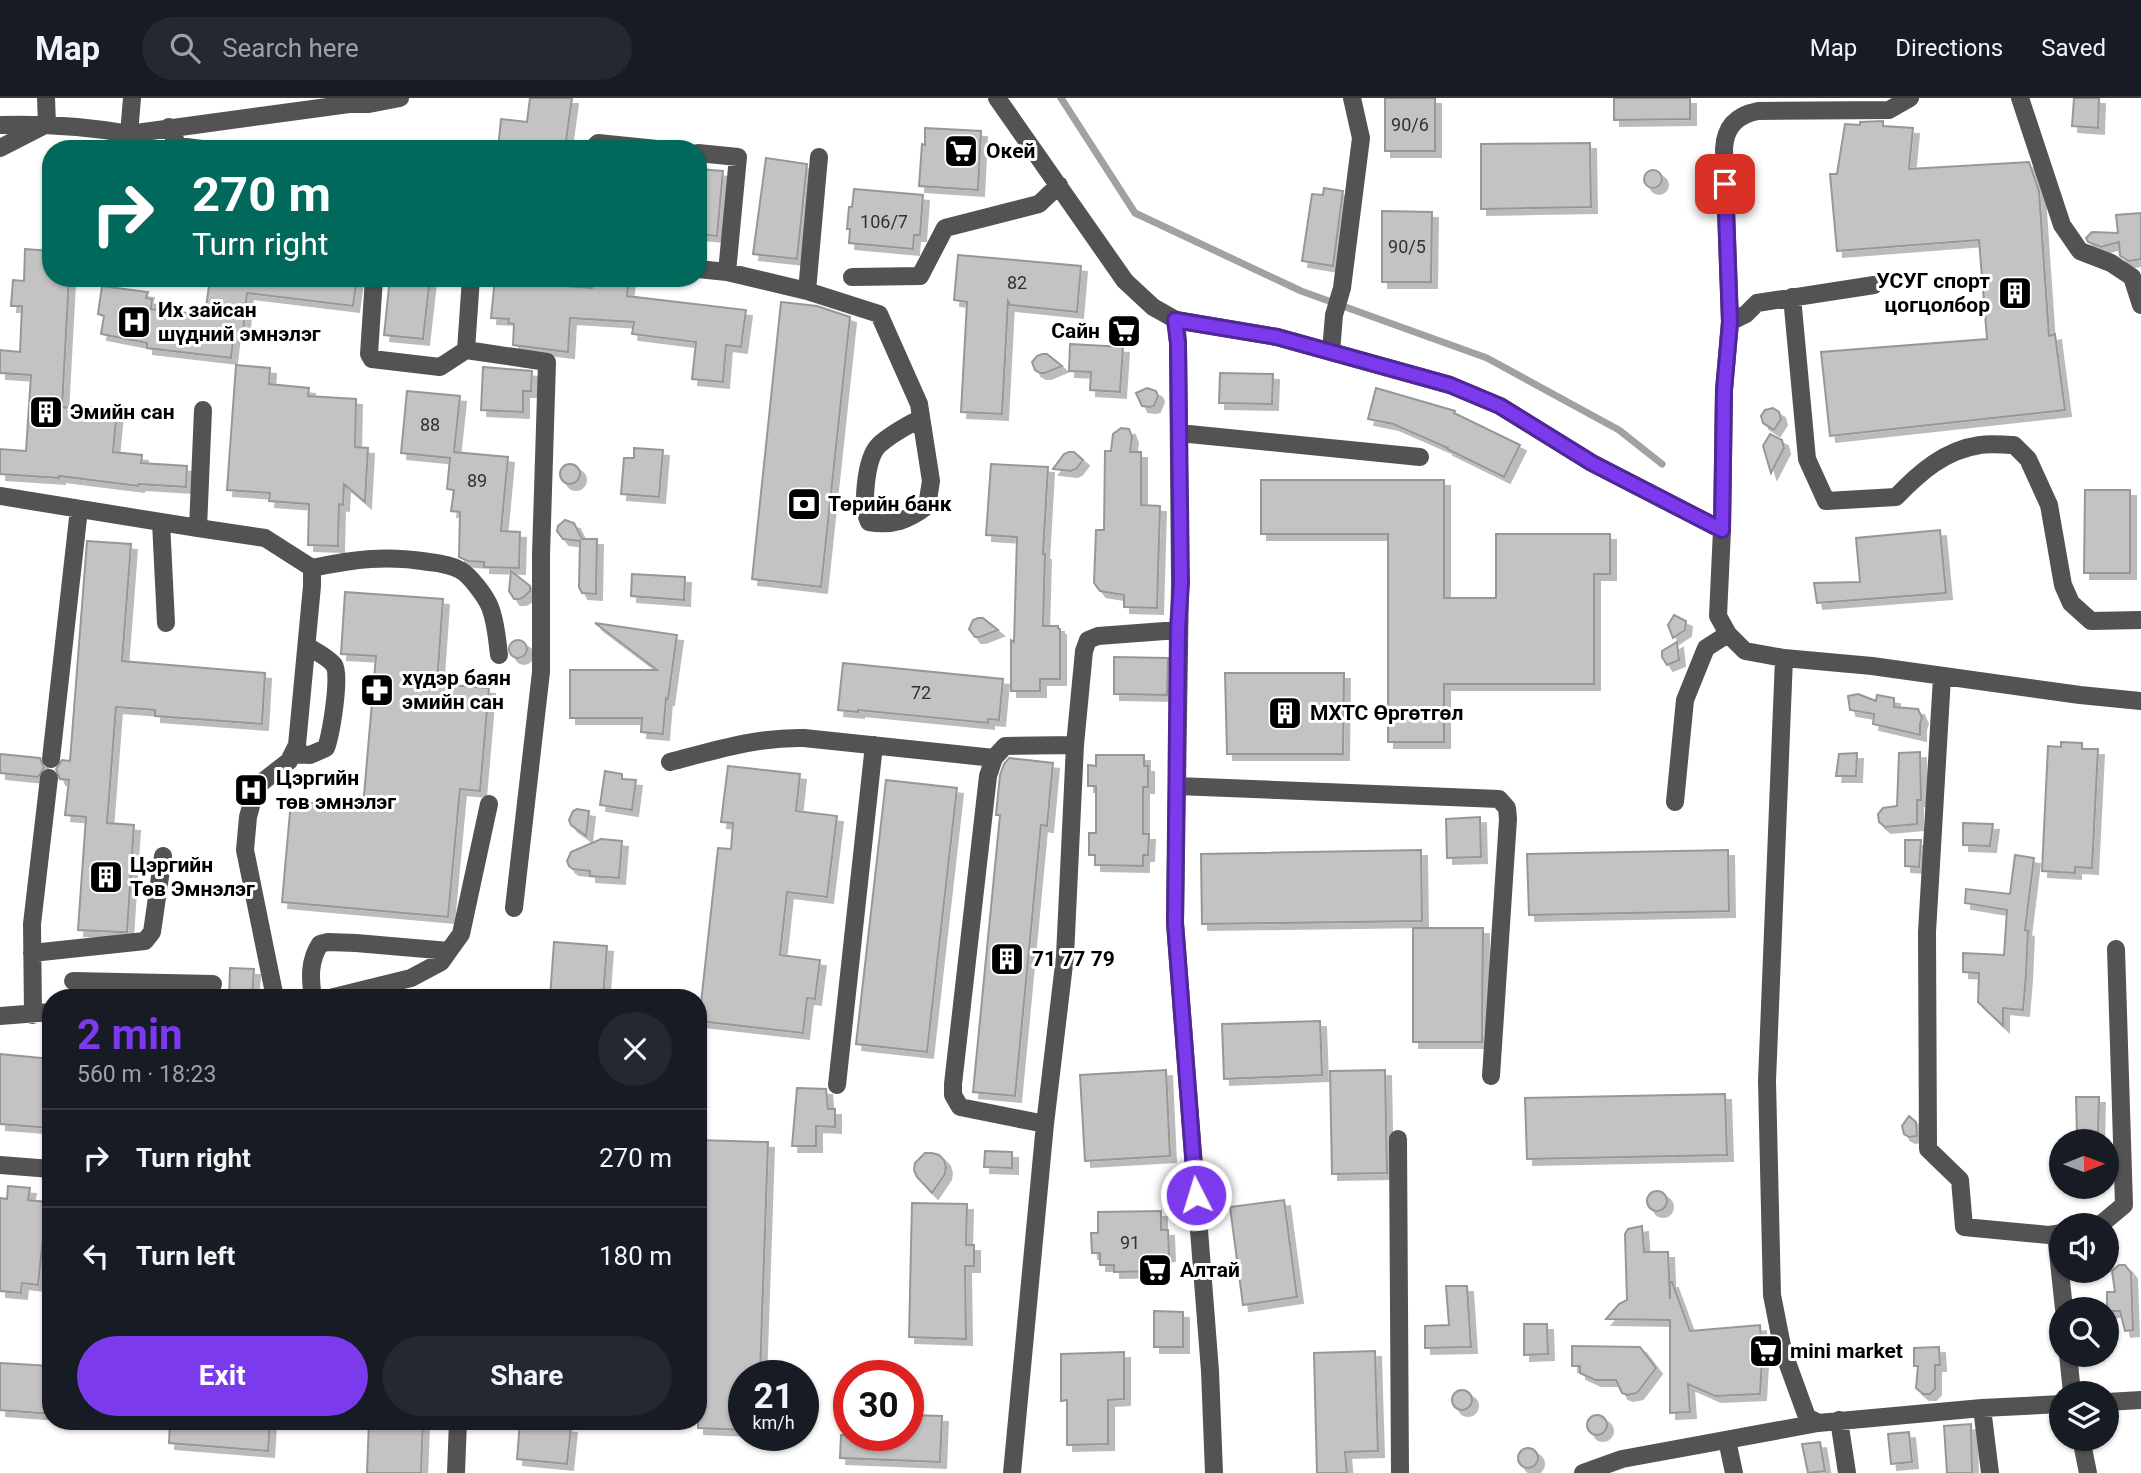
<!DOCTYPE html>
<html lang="en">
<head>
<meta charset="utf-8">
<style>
	body { margin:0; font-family:Roboto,sans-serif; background:#242831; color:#f1f3f6; height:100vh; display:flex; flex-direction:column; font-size:26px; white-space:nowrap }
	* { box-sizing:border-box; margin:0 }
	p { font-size:23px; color:#9ea1a6 }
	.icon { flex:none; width:38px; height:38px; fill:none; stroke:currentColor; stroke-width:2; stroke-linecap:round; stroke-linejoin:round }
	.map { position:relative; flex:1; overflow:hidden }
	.drawer { position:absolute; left:42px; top:891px; width:665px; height:441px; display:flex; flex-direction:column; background:#171b24; border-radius:28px; box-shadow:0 2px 5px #0004 }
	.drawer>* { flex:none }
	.guide { position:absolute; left:42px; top:42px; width:665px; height:147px; border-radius:28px; box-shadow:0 2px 5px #0004; background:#00695c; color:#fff; overflow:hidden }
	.needle { width:46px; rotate:89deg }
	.buttons { position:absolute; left:2049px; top:1031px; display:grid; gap:14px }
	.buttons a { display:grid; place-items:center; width:70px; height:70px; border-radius:50%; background:#171b24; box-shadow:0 2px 5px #0004; font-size:35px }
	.speed { position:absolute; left:728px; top:1262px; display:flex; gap:14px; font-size:35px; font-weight:700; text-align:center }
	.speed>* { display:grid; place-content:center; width:91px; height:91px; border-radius:50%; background:#171b24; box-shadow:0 2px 5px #0004; line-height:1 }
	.speed small { font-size:18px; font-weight:400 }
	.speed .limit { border:10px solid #d22; background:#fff; color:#111 }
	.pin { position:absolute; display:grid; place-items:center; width:60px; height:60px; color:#fff; margin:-30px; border-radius:14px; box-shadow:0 4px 10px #0006 }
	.me { position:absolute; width:77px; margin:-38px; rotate:355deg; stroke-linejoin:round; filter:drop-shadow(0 0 5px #0008) }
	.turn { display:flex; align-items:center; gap:24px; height:147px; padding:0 35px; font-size:32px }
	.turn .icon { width:91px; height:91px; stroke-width:2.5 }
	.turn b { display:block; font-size:49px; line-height:60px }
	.round { display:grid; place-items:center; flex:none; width:74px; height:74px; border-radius:37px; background:#242831 }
	.headline { display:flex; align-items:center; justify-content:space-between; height:119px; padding:0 35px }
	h1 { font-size:42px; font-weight:700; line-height:52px; color:#7c3aed }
	.cta { display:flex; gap:14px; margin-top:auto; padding:14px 35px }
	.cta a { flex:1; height:80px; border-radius:42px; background:#7c3aed; color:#fff; font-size:28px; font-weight:700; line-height:80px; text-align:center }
	.cta a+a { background:#242831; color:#f1f3f6 }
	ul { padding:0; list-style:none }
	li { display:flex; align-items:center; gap:21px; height:98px; padding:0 35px; border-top:2px solid #363941 }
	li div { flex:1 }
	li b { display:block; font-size:26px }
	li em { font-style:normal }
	header { display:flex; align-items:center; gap:42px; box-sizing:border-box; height:98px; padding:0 35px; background:#171b24; border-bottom:2px solid #363941 }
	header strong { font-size:33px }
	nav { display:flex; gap:38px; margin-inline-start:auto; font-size:24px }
	.search { width:490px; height:63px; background:#242831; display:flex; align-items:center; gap:18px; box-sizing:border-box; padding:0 24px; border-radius:38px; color:#9ea1a6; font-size:26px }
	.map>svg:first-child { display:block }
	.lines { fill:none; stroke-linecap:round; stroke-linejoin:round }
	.stream { stroke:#a1a1a1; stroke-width:7 }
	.building { fill:#c3c3c3; stroke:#979797; stroke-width:2; filter:url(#shadow) }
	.minor { stroke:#535353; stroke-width:18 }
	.route-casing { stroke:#51269a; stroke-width:18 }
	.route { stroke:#7c3aed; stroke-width:12 }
	.labels { text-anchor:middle; stroke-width:6; stroke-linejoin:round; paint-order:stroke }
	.number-label { font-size:18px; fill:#313131 }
	.poi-label { font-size:21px; font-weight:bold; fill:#000; stroke:#fff; text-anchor:start }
</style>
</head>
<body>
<header>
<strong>Map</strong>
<div class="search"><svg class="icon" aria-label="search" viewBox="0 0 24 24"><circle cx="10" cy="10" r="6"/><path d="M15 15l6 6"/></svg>Search here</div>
<nav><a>Map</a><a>Directions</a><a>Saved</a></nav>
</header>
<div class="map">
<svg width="2141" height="1375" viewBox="0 0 2141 1375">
	<defs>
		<filter id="shadow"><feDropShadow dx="6" dy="6" stdDeviation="0" flood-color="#0004"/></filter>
	</defs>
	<rect width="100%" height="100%" fill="#fff"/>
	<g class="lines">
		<path class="stream" d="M1061,0l74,115 166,78 186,67 132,72 43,34"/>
	</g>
	<path class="building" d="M530,0h42l-7,51h-67l3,-30 26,3z
		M1385,0h50v53h-50z
		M1614,0h76v21l-76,1z
		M2074,0h25l-1,30 -26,-2z
		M1883,23v5l30,2 -4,41 120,-7 10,29 10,145 6,-2 10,76 -235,26 -9,-84 166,-13 -8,-99 -142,11 -7,-77h7l8,-50 15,1v-3z
		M925,30l56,3 -3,59 -59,-4 3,-42 3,1z
		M1590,45l1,64 -110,2v-65z
		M766,60l41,6 -10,95 -44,-5z
		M698,71l25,2 -6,65 -19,-2z
		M1644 81a9 9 0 1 1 18 0a9 9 0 1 1-18 0Z
		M1324,90l19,3 -10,75 -31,-5 10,-67 11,1z
		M854,91l69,6 -3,40h-6l-1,14 -64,-6 1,-14h-3l2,-22h3z
		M1382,113l50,1 -1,70h-49z
		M2141,115v46l-12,2 -9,-5 -1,-14 -18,5 -13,-5 -2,-4 6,-6 26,1 -2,-18z
		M25,151l26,2v27h18l-7,129 21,2 1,-3 33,4 -4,42 29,3 -1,8 46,3 -1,21 -47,-3 -1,2 -79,-10v2l-59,-4v-25l26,2 5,-76 -31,-2v-23l20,2 2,-46h-11l2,-26 11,1z
		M958,157l123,11 -4,46 -67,-7 -2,-4 -6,113 -41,-2 6,-110 -13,-2z
		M210,180h147l-4,28 -106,-13 -4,39 -9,-1 -3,27 -84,-10v-5l-46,-9 3,-18 -6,-2 4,-28 46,6 -2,6 6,1 -1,10 54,6z
		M390,180h40l-7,61 -39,-4z
		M495,180h57v7l40,3 1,-10h36l-2,18 119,14 -5,37 -15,-2 -3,37 -31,-3 4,-37 -64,-8 2,-12 -64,-4 -2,34 -55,-7 1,-21 -6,-1 1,-4 -18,-1z
		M781,204l36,4 33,11 -29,270 -69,-8z
		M1070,246l53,3 -3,45 -30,-2 1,-18 -22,-1z
		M1042,256h5l15,12 -17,7h-5l-5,-3 -3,-8 5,-6z
		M236,267l34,3 -1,16 40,4 -1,8 48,3 -1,48 13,1 -3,54 -21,-18 -1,21 -4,-1 -1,42 -30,-1 1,-41 -40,-3 1,-8 -43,-3z
		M483,269l49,4 -1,20h-8v21l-42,-2z
		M1220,275l53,1 -1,30 -53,-1z
		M1147,290l9,3 2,5 -4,10 -4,1 -8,-1 -6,-13z
		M1376,290l79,23 -1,2 66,32 -16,32 -57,-28 1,-1 -55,-24 -25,-5z
		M407,293l53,5 -6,56 54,5 -7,74 19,1 -1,36 -35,-1v-5l-16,-1 -9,-4 1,-45 -9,-1 3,-21 -7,-1 3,-31 -49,-5z
		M1773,310l6,4 2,7 -7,11 -11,-7 -2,-7 4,-6z
		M1121,330l8,1 3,8 -2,15h11v53l19,1 -3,102 -33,-1v-12l-24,-4 -6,-8 2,-53h8l1,-79h6l2,-17z
		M1770,336l12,6 2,8 -13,25 -8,-27z
		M634,350l29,2 -4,47 -38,-3 3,-36h10z
		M1069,354h5l9,8 -7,9 -5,2 -18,-2 11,-15z
		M991,366l57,3 -5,87h2l-2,72h15v2l2,1v50h-20v12h-29v-51l3,2 3,-105 -31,-2z
		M560 376a10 10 0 1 1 20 0a10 10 0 1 1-20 0Z
		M1261,382h183v118h52v-64h114v40h-16v110h-150v58h-56v-208h-127z
		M2085,392h45v83h-46z
		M565,422l9,3 8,16h15l-1,55 -14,-1 -3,-6 1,-46 -17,-2 -6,-8 1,-5z
		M1940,432l6,63 -129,10 -3,-20 46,-1 -4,-44z
		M87,443l44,3 -9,117 143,12 -3,51 -107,-8v-6l-39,-3 -9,116 27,2 -7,107h-8l-41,-2 8,-113 -21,-2 4,-35 -9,-1 -4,-10 6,-9 8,1z
		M511,473l19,15v5l-6,6 -4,2h-6l-5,-8z
		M632,476l53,3 -1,23 -53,-4z
		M345,494l98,7 -6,85 52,4 -9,103 -20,-2 -12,128 -166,-15 9,-101 72,6 13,-151 -35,-2z
		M1674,517l12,6 -1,9 -12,8 -5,-13z
		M978,520h5l15,12 -18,7h-5l-6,-8 4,-9z
		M595,525l82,12 -9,64 -2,-1 -3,36 -22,-2 1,-14h-72v-48h87z
		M509 551a9 9 0 1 1 18 0a9 9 0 1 1-18 0Z
		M1677,544l2,18 -12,5 -5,-8v-6z
		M1114,559l54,1 -1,37 -53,-1z
		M843,565l160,16 -4,41 -11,-1v4l-130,-13v2l-20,-2z
		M1225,575h119l-1,81h-116z
		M1858,596l18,7 1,-6 17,3v9l24,2 4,9 -2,6v11l-47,-11 1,-10 -24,-4 -2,-14z
		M2061,644l21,1v6h16l-6,119 -17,-1v6l-33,-2 6,-125 13,1z
		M1920,654l1,48h-4v24l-32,3 -6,-5 -1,-8 5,-6 14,-2 2,-53z
		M1857,655l-1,23h-20l3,-22z
		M0,656l40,4 4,10 -6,9 -38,-4z
		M1096,657h48v11h4v21h-5v47h6l-1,21h-5v11l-48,-1v-10h-6v-22h7v-47h-8v-21l8,1z
		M1009,660l44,5 -6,63 -6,-1 -26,271 -42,-4 27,-277h-4l4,-40 4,-11z
		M728,668l72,8 -4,37 41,5 -10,81 -40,-5 -7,63 40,5 -5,39 -8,-1 -4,35 -104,-12 19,-173 13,1 2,-26 -12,-1z
		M605,673l17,3v5l14,1 -4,30 -32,-5z
		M886,682l71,8 -30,264 -71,-8z
		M577,711l12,2 -3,25 -15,-11 -2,-5 4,-9z
		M1480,719l1,40 -34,1 -1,-39z
		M1963,725l30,1 -3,22 -27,-1z
		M601,741l21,2 -3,37 -29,-2v-5l-17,-2 -4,-3 -2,-5 4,-9z
		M1905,742h16l-2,27 -14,-1z
		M1421,752l1,71 -220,3 -1,-70z
		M1728,752l1,61 -200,4 -2,-61z
		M2015,757l19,3 -9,72 3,1 -2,44 -3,35 -20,-2v18l-25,-24 1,-29 -16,-1v-19l41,2 3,-45 -42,-7 1,-14 44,5z
		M1413,830h70l-1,114h-69z
		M554,844l53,4 -4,52h-53z
		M230,870l24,1 -2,29h-23z
		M1320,923l2,54 -98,4 -2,-55z
		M0,956l51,5v69l-51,-4z
		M1166,972l4,86 -85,5 -5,-86z
		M1385,972l2,103 -55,1 -2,-103z
		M797,990l29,1 2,20h7v18l-19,-1v20h-24z
		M1725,996l2,61 -200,4 -2,-61z
		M2076,999h23l-1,38h-21z
		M1909,1018l7,6 1,14 -8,1 -5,-3 -2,-8z
		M698,1042l70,2 -8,234h-16v54l-46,-2z
		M985,1053l27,1v16l-28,-1z
		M925,1055h7l7,2 5,5 2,7 -1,7 -13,19 -15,-16 -3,-7 1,-7z
		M8,1088l22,2 -2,12 19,2 -9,83 -16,-2 -1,10 -21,-2v-93l7,1z
		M1647 1103a10 10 0 1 1 20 0a10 10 0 1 1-20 0Z
		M1284,1102l13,97 -54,8 -13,-98z
		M912,1105l55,1 -1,41h8v21h-9l1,73 -57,-2z
		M1161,1113v19h7l1,25 -5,1v15l-50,1v-7h-14v-12h-8l-1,-20h7v-21z
		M1642,1128l2,26h24l2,47v-17h2l18,49 70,-6 2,35 -2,34 -45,2 -27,-12 2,28 -20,1v-93l-64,-1 13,-15 8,-4 -2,-66 3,-5z
		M2119,1167h6l6,8 2,57 -8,1 -5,-20h-13v-19h8l-3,-21z
		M1446,1188h21l4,61 -46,1v-22l24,-1z
		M1154,1213l29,1v35h-29z
		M1524,1226h23l1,30 -24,1z
		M1572,1248l68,1 16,21 -19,25 -10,2 -5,-2 -6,-13h-21l-15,-7v-7h-8z
		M1939,1249l1,18h-5v24l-5,5h-7l-7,-6 2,-22h-4v-18z
		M1375,1253l3,100 -33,1 2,21h-30l-3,-120z
		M1124,1254v47l-16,1v44l-41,1v-45l-6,1v-47z
		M0,1265l51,3v48l-51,-4z
		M1452 1302a10 10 0 1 1 20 0a10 10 0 1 1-20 0Z
		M1587 1327a10 10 0 1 1 20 0a10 10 0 1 1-20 0Z
		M908,1317l34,1 -2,46 -100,-4 1,-23h67z
		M170,1323h100l-2,30 -99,-8z
		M369,1323h54l-2,52h-54z
		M520,1324l51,5 -4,37 -50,-5z
		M1971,1326l1,49h-25l-3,-47z
		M1909,1334l3,30 -21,2 -3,-30z
		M1820,1344l5,29 -17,2 -6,-29z
		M1518 1360a10 10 0 1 1 20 0a10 10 0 1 1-20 0Z"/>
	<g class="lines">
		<path class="minor" d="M997,0l128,183 28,26 23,13 2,23 2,240 -5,340 35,448 4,102
			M2020,0l42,127 18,26 31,12 21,14 9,28
			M0,27c44,-1 86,1 129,9l220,-30h20l31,-6
			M169,29l9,19 24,3
			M129,36l3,-36
			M0,50l47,-24 -1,-26
			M592,51l6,-6 59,6
			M698,55l40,4 -11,115 -29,-3
			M727,174l80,19 72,23 40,90 12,77 -4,25c-18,14 -34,20 -58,16 -8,-16 -3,-63 9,-76 12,-12 29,-20 43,-28
			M852,179l68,-1 25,-48 94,-24 20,-19
			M374,180l-5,76 3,5 68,8 26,-17 81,12 -6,193v117l-27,236
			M807,193l12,-134
			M1792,199l15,162 19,42 70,-4c24,-25 49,-47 84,-52 11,-2 23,0 34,0l14,14 21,46 14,80 8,18 20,18 50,-1
			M1176,222l101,17 173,48 50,21 92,57 130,67 -4,86 10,18 17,17 39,7 88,8 208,29 61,6
			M1730,224l-6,-173c1,-22 13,-34 34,-38l131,-1 21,-12
			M466,252l5,-72
			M1331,254l3,-37 8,-27 19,-150 -9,-40
			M1179,335l241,24
			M0,398l198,32 5,-118
			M161,424l5,101
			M198,430l67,10 47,30v18l-15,159 -8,16 -33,26 -8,30 -3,33 30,148
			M1722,432l2,-140 6,-68 16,-8 11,-11 117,-18
			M312,470c43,-9 74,-13 117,-6 10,1 22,3 31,8 10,5 26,27 30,37 6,15 7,32 9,48
			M1784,560l-17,423 5,214 11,56 24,66 11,6
			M1942,579l-15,255 1,217 32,31 4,47 85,8 13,-2
			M294,656l16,1 16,-7c5,-14 15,-73 8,-83 -6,-8 -19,-14 -27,-19
			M51,661l28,-250
			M670,664c46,-12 86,-25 134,-24l190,20
			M1177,688l322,13 8,9 1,11 -17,257
			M1675,704l10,-102 21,-52 22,-14
			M32,855l113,-12 7,-9 11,-76
			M73,883l140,3
			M313,900c-3,-20 -4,-37 7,-54l8,-2 28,1 93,8
			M330,900l81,-20 30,-16 20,-28 28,-130
			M33,917l-1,-91 17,-146
			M0,918l51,-4
			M837,987l37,-340
			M1045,1026l-85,-17 -7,-12v-11l35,-308 6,-18 11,-12 70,-1
			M1398,1041l2,334
			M0,1067l51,4
			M2100,1127l24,-20 -8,-256
			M2056,1136l8,75
			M2068,1256l4,39
			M2107,1304l34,-2
			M1982,1310l8,65
			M1839,1322l8,53
			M2081,1340l7,35
			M1727,1342l7,33
			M456,1375l2,-52
			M1012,1375l33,-349 20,-168 10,-211 9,-94 4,-11 10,-4 80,-6
			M1583,1375l39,-14 196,-36 164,-15 80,-4"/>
	</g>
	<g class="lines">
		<g class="route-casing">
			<path id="route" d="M1196,1097l-21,-272 3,-294 3,-46 -3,-240 -3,-23 102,17 173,48 50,21 92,57 130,67 2,-140 6,-68 -5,-138"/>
		</g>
		<use href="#route" class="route"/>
	</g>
	<defs>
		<g id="supermarket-square" transform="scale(1.75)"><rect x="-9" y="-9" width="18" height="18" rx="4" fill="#000" stroke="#fff"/><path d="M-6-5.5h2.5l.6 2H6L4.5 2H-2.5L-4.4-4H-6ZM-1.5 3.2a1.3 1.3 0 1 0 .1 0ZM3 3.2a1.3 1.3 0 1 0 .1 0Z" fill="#fff"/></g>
		<g id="building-square" transform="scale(1.75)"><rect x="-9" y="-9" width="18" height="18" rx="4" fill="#000" stroke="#fff"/><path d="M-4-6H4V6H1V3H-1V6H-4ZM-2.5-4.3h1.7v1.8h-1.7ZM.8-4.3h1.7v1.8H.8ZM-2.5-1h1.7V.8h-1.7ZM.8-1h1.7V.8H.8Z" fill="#fff"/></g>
		<g id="hospital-square" transform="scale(1.75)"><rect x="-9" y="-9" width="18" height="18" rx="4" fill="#000" stroke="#fff"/><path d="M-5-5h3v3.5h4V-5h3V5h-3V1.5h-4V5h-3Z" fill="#fff"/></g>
		<g id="bank-square" transform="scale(1.75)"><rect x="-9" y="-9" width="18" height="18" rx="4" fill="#000" stroke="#fff"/><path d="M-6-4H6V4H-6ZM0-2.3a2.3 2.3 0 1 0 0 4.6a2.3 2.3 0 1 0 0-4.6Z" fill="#fff"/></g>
		<g id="pharmacy-square" transform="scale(1.75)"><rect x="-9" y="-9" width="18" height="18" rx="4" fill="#000" stroke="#fff"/><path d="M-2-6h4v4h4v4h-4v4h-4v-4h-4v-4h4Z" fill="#fff"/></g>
	</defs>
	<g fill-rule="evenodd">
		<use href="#supermarket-square" x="961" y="53"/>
		<use href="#building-square" x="2015" y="195"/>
		<use href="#hospital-square" x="134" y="224"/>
		<use href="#supermarket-square" x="1124" y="233"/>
		<use href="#building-square" x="46" y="314"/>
		<use href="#bank-square" x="804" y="406"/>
		<use href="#pharmacy-square" x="377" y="592"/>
		<use href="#building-square" x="1285" y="615"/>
		<use href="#hospital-square" x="251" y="692"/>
		<use href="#building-square" x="106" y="779"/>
		<use href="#building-square" x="1007" y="861"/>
		<use href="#supermarket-square" x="1155" y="1172"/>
		<use href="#supermarket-square" x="1766" y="1253"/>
	</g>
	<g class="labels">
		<g class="number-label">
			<text x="1410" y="33">90/6</text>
			<text x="884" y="130">106/7</text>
			<text x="1407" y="155">90/5</text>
			<text x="1017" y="191">82</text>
			<text x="430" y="333">88</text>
			<text x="477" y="389">89</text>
			<text x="921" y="601">72</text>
			<text x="1130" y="1151">91</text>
		</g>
		<g class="poi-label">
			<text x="986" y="60">Окей</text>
			<text x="1990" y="190" text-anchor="end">УСУГ спорт<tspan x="1990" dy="24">цогцолбор</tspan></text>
			<text x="158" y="219">Их зайсан<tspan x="158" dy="24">шүдний эмнэлэг</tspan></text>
			<text x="1100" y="240" text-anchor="end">Сайн</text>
			<text x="70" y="321">Эмийн сан</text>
			<text x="828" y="413">Төрийн банк</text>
			<text x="402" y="587">хүдэр баян<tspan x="402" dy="24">эмийн сан</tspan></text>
			<text x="1310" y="622">МХТС Өргөтгөл</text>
			<text x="276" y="687">Цэргийн<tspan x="276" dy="24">төв эмнэлэг</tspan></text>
			<text x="130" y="774">Цэргийн<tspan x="130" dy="24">Төв Эмнэлэг</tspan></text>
			<text x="1032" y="868">71 77 79</text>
			<text x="1180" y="1179">Алтай</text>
			<text x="1790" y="1260">mini market</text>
		</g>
	</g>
</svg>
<div class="buttons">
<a><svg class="needle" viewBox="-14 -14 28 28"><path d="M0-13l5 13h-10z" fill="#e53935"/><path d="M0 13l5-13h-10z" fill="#9ea1a6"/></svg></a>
<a><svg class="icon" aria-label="sound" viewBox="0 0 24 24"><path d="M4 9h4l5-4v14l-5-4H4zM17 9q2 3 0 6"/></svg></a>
<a><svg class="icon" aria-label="search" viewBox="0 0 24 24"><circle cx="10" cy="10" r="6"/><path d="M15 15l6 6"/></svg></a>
<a><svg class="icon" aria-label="layers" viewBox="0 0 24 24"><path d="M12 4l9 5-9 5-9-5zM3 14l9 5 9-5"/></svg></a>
</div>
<div class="speed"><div>21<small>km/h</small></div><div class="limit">30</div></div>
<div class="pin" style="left:1725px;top:86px;background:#d93025"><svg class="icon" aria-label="arrive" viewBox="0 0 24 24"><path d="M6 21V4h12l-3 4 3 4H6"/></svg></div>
<svg class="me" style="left:1196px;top:1097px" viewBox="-20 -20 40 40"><circle r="17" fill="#7c3aed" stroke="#fff" stroke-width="3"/><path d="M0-11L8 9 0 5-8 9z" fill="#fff"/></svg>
<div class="guide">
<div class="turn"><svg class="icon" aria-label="right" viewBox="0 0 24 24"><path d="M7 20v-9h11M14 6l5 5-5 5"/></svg><div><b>270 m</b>Turn right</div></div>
</div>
<section class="drawer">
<div class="headline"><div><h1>2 min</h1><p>560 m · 18:23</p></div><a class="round"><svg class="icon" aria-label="close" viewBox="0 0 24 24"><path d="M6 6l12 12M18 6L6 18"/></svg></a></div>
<ul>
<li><svg class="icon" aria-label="right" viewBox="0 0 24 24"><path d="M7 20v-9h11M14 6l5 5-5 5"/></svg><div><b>Turn right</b></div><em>270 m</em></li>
<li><svg class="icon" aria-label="left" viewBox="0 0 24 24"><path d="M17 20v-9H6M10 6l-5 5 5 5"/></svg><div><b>Turn left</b></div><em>180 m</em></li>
</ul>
<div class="cta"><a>Exit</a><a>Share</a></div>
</section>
</div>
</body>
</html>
